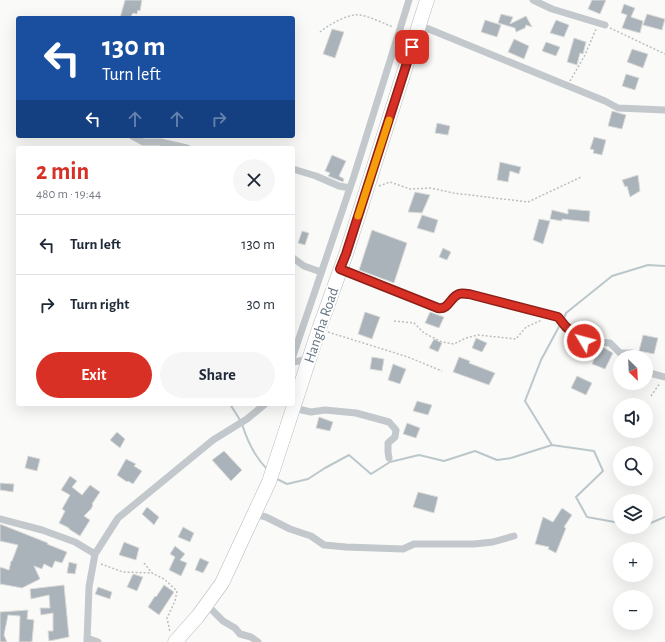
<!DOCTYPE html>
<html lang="en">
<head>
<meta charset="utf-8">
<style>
	body { margin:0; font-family:"Alegreya Sans",sans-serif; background:#f6f6f7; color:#1f2937; height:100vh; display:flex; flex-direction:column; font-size:15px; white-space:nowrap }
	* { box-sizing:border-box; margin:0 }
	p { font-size:13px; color:#747a83 }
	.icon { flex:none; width:22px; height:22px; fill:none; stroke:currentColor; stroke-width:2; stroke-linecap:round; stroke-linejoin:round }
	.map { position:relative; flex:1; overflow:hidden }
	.drawer { position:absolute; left:16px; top:146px; width:279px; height:260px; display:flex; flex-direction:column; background:#fff; border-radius:4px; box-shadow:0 4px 16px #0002 }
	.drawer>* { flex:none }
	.top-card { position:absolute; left:16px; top:16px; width:279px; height:122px; border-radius:4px; box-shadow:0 4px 16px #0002; background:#1a4fa0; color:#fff; overflow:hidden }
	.needle { width:26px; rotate:156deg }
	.tools { position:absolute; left:613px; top:350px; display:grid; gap:8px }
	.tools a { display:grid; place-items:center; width:40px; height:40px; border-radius:50%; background:#fff; box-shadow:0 4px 16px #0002; font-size:20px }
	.pin { position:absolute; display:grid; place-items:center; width:34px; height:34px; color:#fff; margin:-17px; border-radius:8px; box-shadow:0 2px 6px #0006 }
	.me { position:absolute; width:44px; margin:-22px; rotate:307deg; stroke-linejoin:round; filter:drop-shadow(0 0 3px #0008) }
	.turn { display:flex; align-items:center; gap:14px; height:84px; padding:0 20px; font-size:18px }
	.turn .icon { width:52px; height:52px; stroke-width:2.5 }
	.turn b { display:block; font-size:28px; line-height:34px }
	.lanes { display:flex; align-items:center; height:38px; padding:0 20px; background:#0003; justify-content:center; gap:20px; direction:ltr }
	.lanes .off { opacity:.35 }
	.round { display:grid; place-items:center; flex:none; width:42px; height:42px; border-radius:21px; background:#f6f6f7 }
	.overview { display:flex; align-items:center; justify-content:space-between; height:68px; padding:0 20px }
	h1 { font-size:24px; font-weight:600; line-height:30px; color:#d93025 }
	.primary-button { display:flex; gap:8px; margin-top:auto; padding:8px 20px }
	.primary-button a { flex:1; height:46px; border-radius:24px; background:#d93025; color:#fff; font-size:16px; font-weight:600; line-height:46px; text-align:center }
	.primary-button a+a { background:#f6f6f7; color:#1f2937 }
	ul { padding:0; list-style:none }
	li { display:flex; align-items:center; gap:12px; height:60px; padding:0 20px; border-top:1px solid #e0e1e3 }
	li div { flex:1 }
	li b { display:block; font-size:15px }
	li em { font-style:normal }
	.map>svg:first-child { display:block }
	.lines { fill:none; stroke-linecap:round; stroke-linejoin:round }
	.stream { stroke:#bbc7cb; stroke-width:2 }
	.building { fill:#aab3b9; stroke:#dcdcda }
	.highway-casing { stroke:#b4b9bd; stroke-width:15 }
	.path { stroke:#bbbfc2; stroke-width:1.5; stroke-dasharray:2 2; stroke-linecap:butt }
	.street { stroke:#c3c8cc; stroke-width:7 }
	.highway { stroke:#fff; stroke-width:14 }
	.route-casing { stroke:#8d1f18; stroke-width:10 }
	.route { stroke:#d93025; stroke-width:7 }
	.slow { stroke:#f59e0b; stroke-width:7 }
	.labels { text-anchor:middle; stroke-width:4; stroke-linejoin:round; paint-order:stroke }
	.street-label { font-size:15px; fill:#657683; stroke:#fff }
</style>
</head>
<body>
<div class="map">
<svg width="665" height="642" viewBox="0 0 665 642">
	<rect width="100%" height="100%" fill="#fafaf8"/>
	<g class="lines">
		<path class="stream" d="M563,320l3,-7 46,-37 36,-11 17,1
			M230,404l10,16
			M242,424c5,16 13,33 25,45
			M552,445l-27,-44 16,-41 20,-37
			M275,478l12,6 21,-5 17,-11 24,-13 22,19 19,-12 29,-7 25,6 31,-10 22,9 14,-2 41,-13 42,6 9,20 -27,26 11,20 33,6
			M646,525l19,-8
			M638,527h2"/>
	</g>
	<path class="building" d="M125,0h17l-2,11 -2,-1 -1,4 -4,-1 -3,5h-10z
		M592,0h14l-6,14 -12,-5z
		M624,4l11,4 -4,9 12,4 -3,12 -18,-5 5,-13 -6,-2z
		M501,14l12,3 -3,7 16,-8 6,11 -6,-2 -1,3 -9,4 -1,-4 -17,-5z
		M647,14l18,5 -3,11 -19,-5z
		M485,20l16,5 -4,12 -16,-5z
		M556,20l13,5 -5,12 -14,-4z
		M332,29l12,3 -9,26 -12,-4z
		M574,38l12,4 -3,12 -3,-1 -3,12 -10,-3z
		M514,39l15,7 -5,13 -16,-7z
		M546,42l14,5 -4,9 -14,-5z
		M632,49l16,5 -5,14 -16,-6z
		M626,74l13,4 -4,12 -13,-4z
		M612,111l14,4 -4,14 -14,-3z
		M437,123l13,3 -2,9 -13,-2z
		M594,137l12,3 -4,15 -9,-2 1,-3 -4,-1z
		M332,155l14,6 -7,15 5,3 -1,3 -15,-6 2,-3 -5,-2z
		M500,162l21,5 -2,7 -9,-3 -2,11 -11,-2z
		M638,175l2,16 -10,6 -3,-11 -2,1 -3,-7z
		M415,192l15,3 -8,18 -14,-1z
		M568,209l22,2 -1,11 -27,-3v2l-12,-2 2,-9 16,4z
		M422,215l16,5 -4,13 -17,-5z
		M539,219l11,2 -7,23 -10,-4z
		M372,230l35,13 -13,40 -35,-13z
		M302,231l7,2 -4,12 -7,-2z
		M443,248l8,4 -4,8 -8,-3z
		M365,312l15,5 -8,22 -14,-5z
		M430,312l14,5 -5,11 -14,-5z
		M643,335l15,3 -4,16 -15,-3z
		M476,338l11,5 -5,9 -10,-4z
		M434,339l8,4 -4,9 -9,-4z
		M600,347h3l10,6 -8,16 -13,-5z
		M372,357l12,2 -2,12 -12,-2z
		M459,357l11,4 -1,2 26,10 -6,12 -36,-13z
		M393,364l13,5 -6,15 -12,-4z
		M577,376l15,7 -6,12 -15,-7z
		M417,401l15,4 -4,10 -15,-4z
		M319,417l14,5 -3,9 -14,-3z
		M407,423l13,5 -4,10 -13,-4z
		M117,432l8,7 -5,9 -10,-8z
		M224,451l18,19 -11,11 -19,-21z
		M28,456l12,3 -3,12 -12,-3z
		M126,459l10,5 -2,2 8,5 -9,13 -5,-3 -1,1 -10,-7z
		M70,476l7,5 -5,6 10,8 8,-10 10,7 -8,12 1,1 -2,4 -7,7 6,4 -10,16 -11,-7v-1l-10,-5 6,-12 -3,-2 8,-14 -9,-5z
		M0,483l14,1 -1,8 -13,-2z
		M418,492l20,5 -4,16 -21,-6z
		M147,507l12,10 -5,8 -12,-11z
		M562,508l10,7 -8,12 2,1 -10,25 -8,-4 1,-2 -14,-3 8,-27 10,5z
		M0,524l48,19 -1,1 20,8 -5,11 -7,-2 -3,7 -8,-4 -2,5 -8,-3 6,13 -18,9 -22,-4v-17l9,3 2,-9h1l6,-16 -18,-4z
		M183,527l11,6 -4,9 -12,-5z
		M124,542l15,6 -3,12 -17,-5z
		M175,546l10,8 -5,6 7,3 -6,13 -12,-6 6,-13 -5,-3z
		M200,558l9,4 -6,11 -8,-3z
		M69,562l8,2 -2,10 -8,-1z
		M133,574l10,3 -6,14 -10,-4z
		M64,585l5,52 -20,4 -1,-10h5v-18l-12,2 -1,-7h10l-1,-13 -18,4 -1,-10z
		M164,585l10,7 -15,23 -11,-8 7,-11 1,1z
		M98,587l14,5 -2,7 -15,-5z
		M28,610l-1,9 7,1 -2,22h-13l1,-26 -12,-1 -4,20 3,7h-7v-30z"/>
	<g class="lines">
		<g class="highway-casing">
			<path id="highway" d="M175,642l23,-26 24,-33 47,-101 50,-153 27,-75 81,-254"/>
		</g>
		<path class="path" d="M610,28l55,26
			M320,32c8,-7 29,-19 40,-17 11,2 23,8 33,12
			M570,81l15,-26 11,-26
			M379,186l11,-4 20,7 21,-1 22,5 75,9 53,-25
			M394,321l20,2 10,10 18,9 12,2 12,-6 12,-3 38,4 10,-12 16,-7
			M328,332l80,25 34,14
			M651,396l9,-13
			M144,563l8,10 12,6 13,12 -2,10 -8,17 3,14
			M101,564l22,8 29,1"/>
		<path class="street" d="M533,0l19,9 53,16
			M419,25l186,76 13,7 47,2
			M132,136l11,6h17l27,6
			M293,169l23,7 23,10 11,2
			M293,258l11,8 17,6
			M340,269l98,39c11,2 12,-11 21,-14 3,-2 7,0 10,0l89,23 8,10 18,14 26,2 10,10h12l4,4
			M293,356l61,-180 55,-176
			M293,362l17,-3
			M646,372l19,5
			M293,408l18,4 14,-2 31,3 33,9 7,8 -1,7 -7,6v9l1,6
			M254,514l12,3 24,12 21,7 13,9 22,2 57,2 11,-5h60l19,-2 21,-6
			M0,519l42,11 33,12 20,12
			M206,604l17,17 12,7 5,6 11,3 7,5
			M87,638l11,4
			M87,642l2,-55 6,-33 23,-36 95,-78 34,-21 18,-15"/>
		<use href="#highway" class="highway"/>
	</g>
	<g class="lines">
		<g class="route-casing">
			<path id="route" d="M412,47l-66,207 -6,15 98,39c11,2 12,-11 21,-14 3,-1 7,0 10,0l89,23 8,10 18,14"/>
		</g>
		<use href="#route" class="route"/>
		<path class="slow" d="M358,216l31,-96"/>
	</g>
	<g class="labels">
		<g class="street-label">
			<text transform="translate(321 325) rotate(-71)" y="5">Hangha Road</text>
		</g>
	</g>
</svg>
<div class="tools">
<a><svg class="needle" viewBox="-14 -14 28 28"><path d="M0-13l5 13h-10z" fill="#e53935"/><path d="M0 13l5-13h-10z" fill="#747a83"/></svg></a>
<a><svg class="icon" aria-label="sound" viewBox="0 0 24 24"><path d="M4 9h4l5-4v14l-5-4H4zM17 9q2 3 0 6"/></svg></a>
<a><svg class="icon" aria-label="search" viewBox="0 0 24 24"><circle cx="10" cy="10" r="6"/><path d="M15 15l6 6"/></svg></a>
<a><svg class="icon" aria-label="layers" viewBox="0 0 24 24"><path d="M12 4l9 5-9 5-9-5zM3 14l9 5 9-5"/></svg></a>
<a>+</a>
<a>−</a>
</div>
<div class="pin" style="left:412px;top:47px;background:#d93025"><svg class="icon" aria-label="arrive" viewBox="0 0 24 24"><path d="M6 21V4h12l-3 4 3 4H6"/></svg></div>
<svg class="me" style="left:584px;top:341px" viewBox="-20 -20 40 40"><circle r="17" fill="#d93025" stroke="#fff" stroke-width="3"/><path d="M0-11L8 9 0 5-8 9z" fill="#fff"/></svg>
<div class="top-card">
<div class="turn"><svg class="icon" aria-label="left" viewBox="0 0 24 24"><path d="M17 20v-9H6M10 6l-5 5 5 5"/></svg><div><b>130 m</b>Turn left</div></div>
<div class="lanes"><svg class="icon" aria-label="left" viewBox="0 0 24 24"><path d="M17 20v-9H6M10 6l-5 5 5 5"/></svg><svg class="icon off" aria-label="ahead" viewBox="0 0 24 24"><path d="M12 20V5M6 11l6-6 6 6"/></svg><svg class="icon off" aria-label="ahead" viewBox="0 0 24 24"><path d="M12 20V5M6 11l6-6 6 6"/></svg><svg class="icon off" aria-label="right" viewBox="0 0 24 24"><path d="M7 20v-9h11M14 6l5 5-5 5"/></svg></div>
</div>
<section class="drawer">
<div class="overview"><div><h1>2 min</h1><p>480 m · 19:44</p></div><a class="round"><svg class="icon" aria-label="close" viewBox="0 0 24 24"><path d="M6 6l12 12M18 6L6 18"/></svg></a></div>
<ul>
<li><svg class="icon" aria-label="left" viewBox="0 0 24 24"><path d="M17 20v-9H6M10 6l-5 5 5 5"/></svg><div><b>Turn left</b></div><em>130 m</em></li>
<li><svg class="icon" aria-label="right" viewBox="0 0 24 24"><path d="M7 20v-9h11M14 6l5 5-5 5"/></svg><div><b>Turn right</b></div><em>30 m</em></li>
</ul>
<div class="primary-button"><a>Exit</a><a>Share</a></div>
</section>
</div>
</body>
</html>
